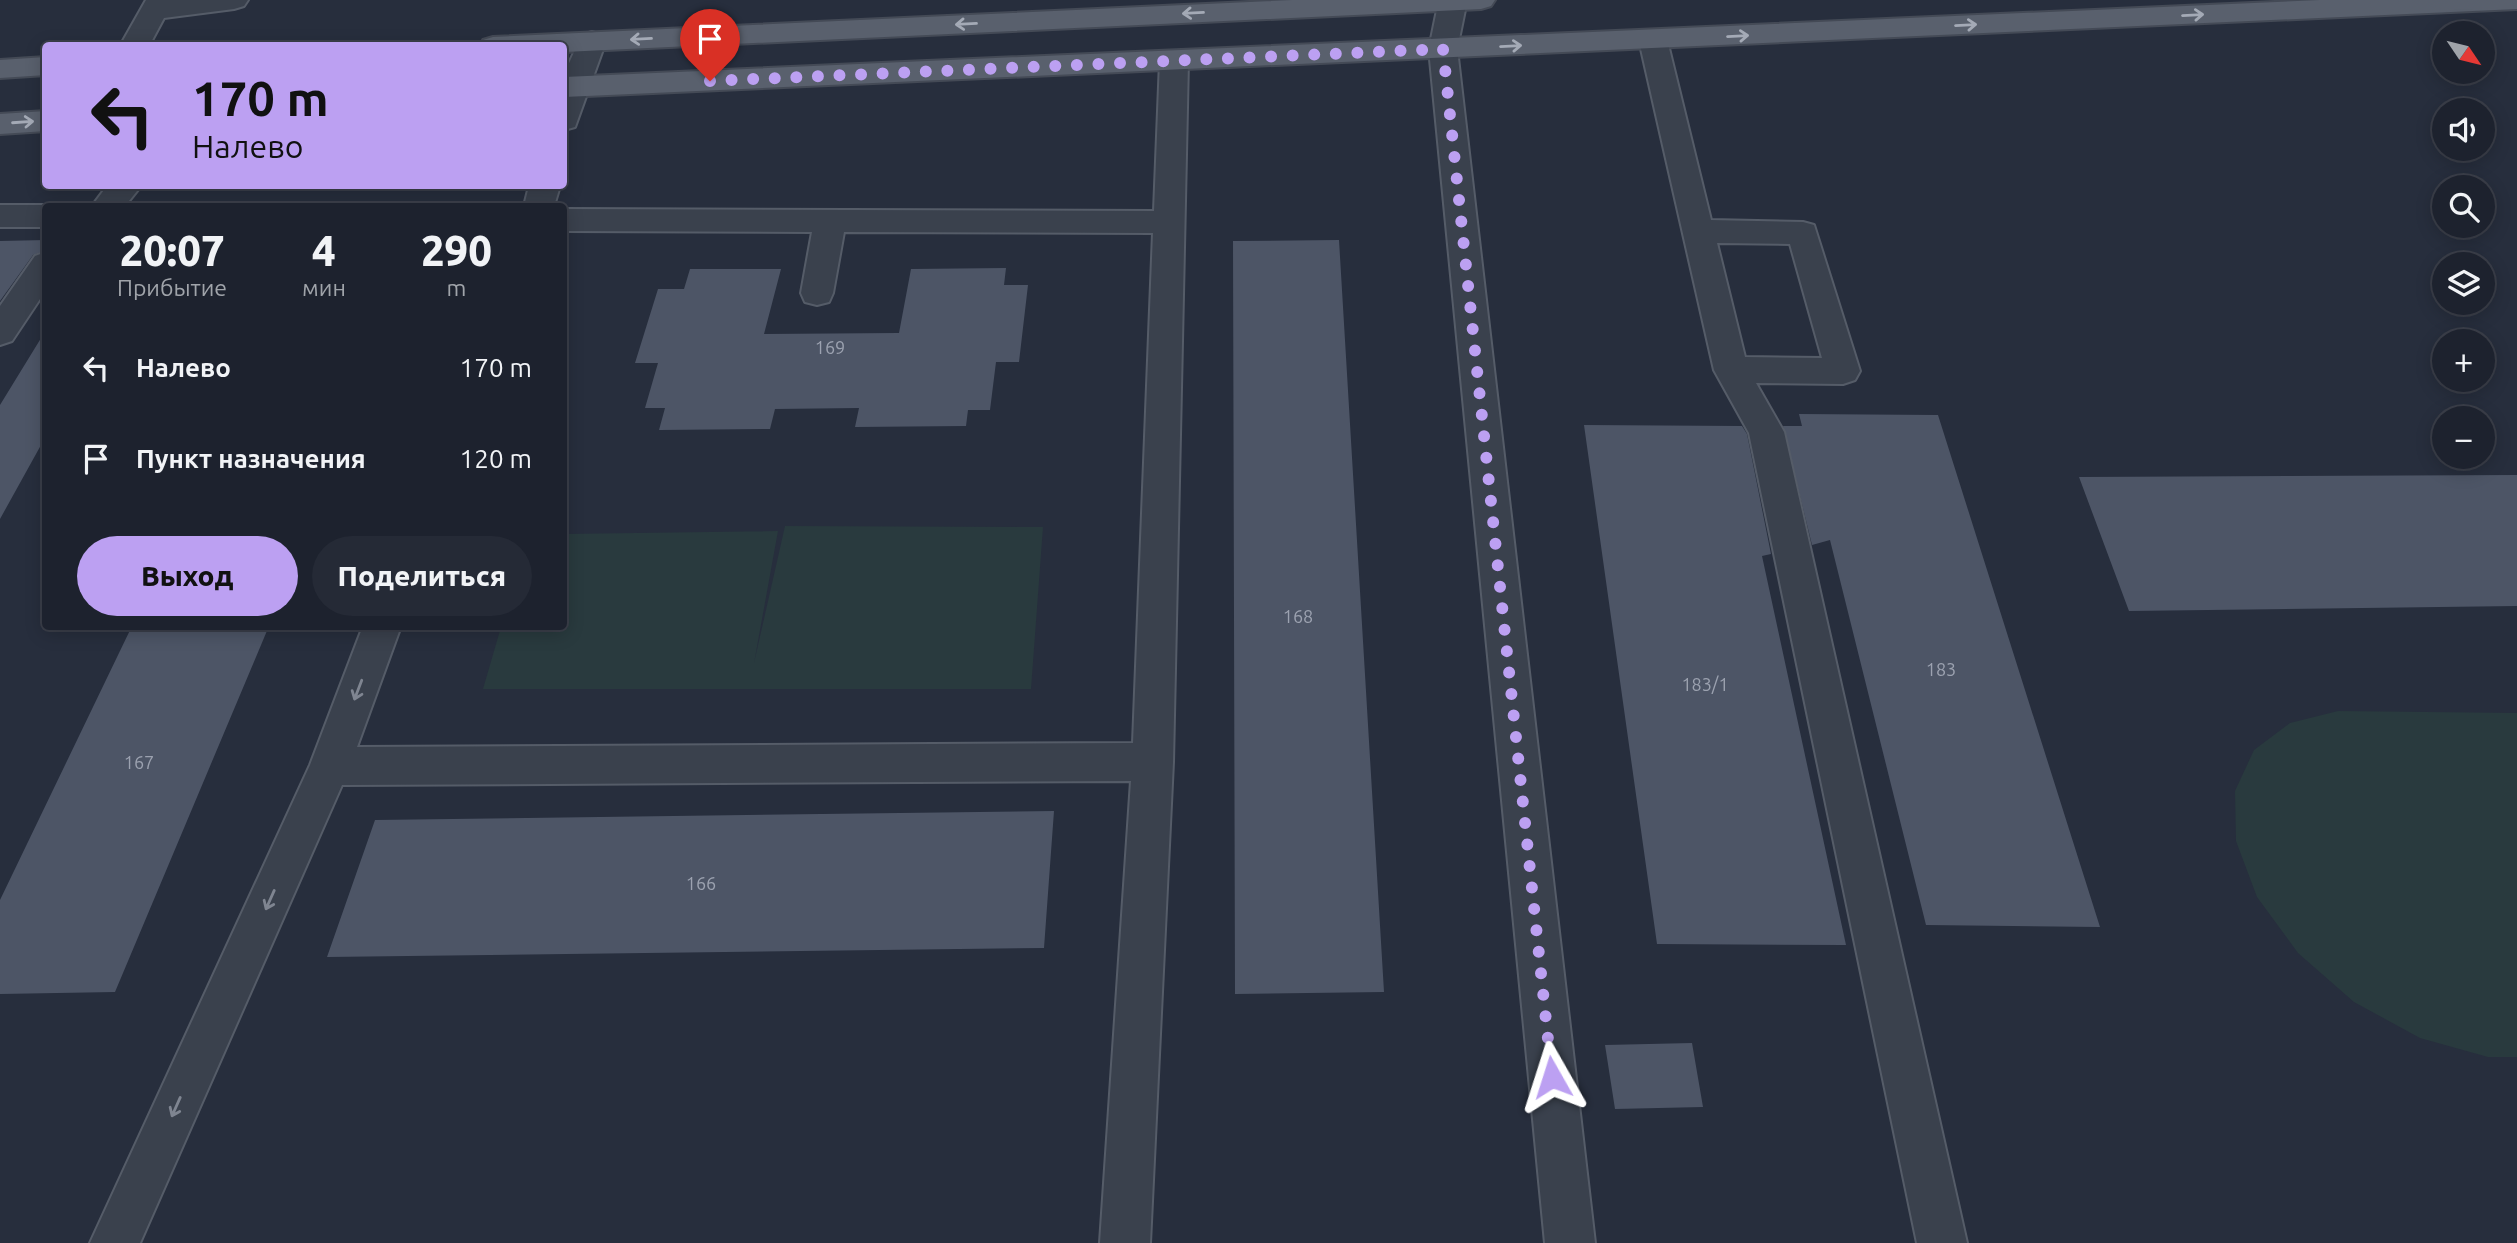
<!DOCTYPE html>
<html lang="ru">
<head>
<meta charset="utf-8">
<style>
	body { margin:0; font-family:Ubuntu,sans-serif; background:#252a36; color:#f1f3f6; height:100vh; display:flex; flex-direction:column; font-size:26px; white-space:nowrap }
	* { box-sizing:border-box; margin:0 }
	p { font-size:23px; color:#a0a4aa }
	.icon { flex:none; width:38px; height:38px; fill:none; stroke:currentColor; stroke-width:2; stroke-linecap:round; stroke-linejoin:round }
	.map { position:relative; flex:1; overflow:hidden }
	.sheet { position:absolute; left:42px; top:203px; width:525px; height:427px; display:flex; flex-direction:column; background:#1d222e; border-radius:7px; box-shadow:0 4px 18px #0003,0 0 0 2px #3b3f4a }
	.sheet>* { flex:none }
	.hud { position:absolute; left:42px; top:42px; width:525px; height:147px; border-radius:7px; box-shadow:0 4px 18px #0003,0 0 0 2px #3b3f4a; background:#bca0f2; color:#111; overflow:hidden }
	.needle { width:46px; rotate:125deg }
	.tools { position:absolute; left:2432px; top:21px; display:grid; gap:14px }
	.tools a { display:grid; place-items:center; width:63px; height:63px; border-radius:50%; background:#1d222e; box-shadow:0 4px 18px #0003,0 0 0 2px #3b3f4a; font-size:35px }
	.pin { position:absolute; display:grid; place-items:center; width:60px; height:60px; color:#fff; margin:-72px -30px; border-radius:50% 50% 50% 0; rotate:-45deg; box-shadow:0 0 7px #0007 }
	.pin .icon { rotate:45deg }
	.me { position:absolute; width:77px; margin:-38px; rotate:354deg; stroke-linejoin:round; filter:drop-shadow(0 0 5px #0008) }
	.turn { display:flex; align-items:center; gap:24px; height:147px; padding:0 35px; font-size:32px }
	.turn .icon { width:91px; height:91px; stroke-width:2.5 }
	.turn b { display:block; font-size:49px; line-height:60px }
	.eta { display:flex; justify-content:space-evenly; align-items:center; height:119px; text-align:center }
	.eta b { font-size:42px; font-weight:800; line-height:49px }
	.primary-button { display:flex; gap:14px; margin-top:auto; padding:14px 35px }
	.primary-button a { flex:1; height:80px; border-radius:42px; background:#bca0f2; color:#111; font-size:28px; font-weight:800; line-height:80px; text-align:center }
	.primary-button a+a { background:#252a36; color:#f1f3f6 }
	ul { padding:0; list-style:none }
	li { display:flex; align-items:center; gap:21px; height:91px; padding:0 35px }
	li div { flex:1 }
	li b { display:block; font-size:26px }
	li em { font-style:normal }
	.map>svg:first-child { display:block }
	.green { fill:#293a3e }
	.building { fill:#4d5566 }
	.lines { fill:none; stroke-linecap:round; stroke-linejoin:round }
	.minor-casing { stroke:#555c68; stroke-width:4 }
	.major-casing { stroke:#444a56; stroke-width:4 }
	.minor { fill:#3a414d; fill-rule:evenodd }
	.major { fill:#59606d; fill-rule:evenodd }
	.oneway { stroke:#a4aab6 }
	.oneway2 { stroke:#7f8591 }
	.route { stroke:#bca0f2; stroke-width:12; stroke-dasharray:0 21.6 }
	.labels { text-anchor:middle; stroke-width:6; stroke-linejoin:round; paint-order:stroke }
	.number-label { font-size:18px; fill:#9ca2b0 }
</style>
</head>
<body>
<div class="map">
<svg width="2517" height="1243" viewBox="0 0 2517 1243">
	<rect width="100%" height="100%" fill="#272e3d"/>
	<path class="green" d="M785,526l258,1 -12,162h-548l18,-62 63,-1v-92l214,-3 -24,132z
		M2338,711l179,2v344h-29l-68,-19 -66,-36 -56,-49 -41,-56 -21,-56 -1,-50 19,-41 36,-27z"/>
	<path class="building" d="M46,240v10l-13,5 -33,46v-60z
		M1339,240l45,752 -149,2 -2,-753z
		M1006,268l-2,17h24l-9,77h-23l-6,48h-22l-2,16 -111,1 4,-19 -84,1 -5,20 -111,1 6,-22h-20l13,-45h-23l23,-74h26l6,-20h91l-17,65 135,-1 12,-64z
		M46,330v106l-46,83v-114z
		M1799,414l139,1 162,512 -174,-2 -96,-385 -18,5 -29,-119h19z
		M1584,425l158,1 5,8 24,120 -9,2 84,389 -189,-1z
		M2517,475v131l-388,5 -50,-134z
		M132,626h137l-154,366 -115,2v-94z
		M1054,811l-10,137 -717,9 48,-137z
		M1692,1043l11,64 -88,2 -10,-64z"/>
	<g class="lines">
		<g class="minor-casing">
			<path id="minor" d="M146,0h102l-4,6 -10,3 -70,9 -15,28h-29z
				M1439,0h28l-10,49 138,1194h-50l-116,-1194z
				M1653,31l10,3 4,6 44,180 92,2 11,3 46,146 -5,9 -12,4 -87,-1 28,49 183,811h-50l-168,-810 -35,-63 -75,-330 4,-6zM1717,243l73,1 32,114 -77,-1z
				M592,32l10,3 4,6 -31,86 -11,3v-56l18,-39z
				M1174,52l10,2 4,7 -15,701 -23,481h-50l31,-462 -789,4 -202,458h-50l220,-478 53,-139h38l-44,121 776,-4 20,-510 -309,-1 -11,61 -4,9 -12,3 -12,-3 -4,-9 11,-61 -248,-1v-22l590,2 6,-150 4,-7z
				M107,186h34l-16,20h-33z
				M529,186h31l-6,20h-30z
				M0,205h46l6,1h-6v21h-46z
				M46,252v38l-34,51 -12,4v-39l35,-50z"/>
		</g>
		<g class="major-casing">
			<path id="major" d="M1292,0h203l-4,6 -10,3 -917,43v-6h-85l4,-6 10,-3z
				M2320,0h197v9l-1953,88v-20z
				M46,57v18l-46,3v-18z
				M46,111v20l-46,3v-20z"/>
		</g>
		<use href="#minor" class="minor"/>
		<use href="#major" class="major"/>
	</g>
	<defs><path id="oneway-shaft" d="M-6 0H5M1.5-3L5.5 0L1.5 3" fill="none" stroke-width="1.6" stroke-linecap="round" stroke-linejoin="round" transform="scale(1.75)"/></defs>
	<g class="oneway">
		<use href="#oneway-shaft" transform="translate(1193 13) rotate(177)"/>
		<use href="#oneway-shaft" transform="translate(2193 15) rotate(-3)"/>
		<use href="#oneway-shaft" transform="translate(966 24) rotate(177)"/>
		<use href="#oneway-shaft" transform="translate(1966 25) rotate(-3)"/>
		<use href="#oneway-shaft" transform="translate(1738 36) rotate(-3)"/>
		<use href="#oneway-shaft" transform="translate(641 39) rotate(177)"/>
		<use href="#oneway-shaft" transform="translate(1511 46) rotate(-3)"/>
		<use href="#oneway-shaft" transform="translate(23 122) rotate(-4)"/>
	</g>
	<g class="oneway2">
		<use href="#oneway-shaft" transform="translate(358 690) rotate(111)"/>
		<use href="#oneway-shaft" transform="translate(270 900) rotate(114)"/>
		<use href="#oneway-shaft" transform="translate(176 1107) rotate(114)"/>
	</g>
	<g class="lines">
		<path class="route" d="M710,81l733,-32 109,1028"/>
	</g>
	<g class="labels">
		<g class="number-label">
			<text x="830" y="354">169</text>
			<text x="1298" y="623">168</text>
			<text x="1941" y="676">183</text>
			<text x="1705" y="691">183/1</text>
			<text x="139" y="769">167</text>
			<text x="701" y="890">166</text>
		</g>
	</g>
</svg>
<div class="tools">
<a><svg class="needle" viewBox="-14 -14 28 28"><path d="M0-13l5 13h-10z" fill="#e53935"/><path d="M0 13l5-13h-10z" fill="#a0a4aa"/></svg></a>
<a><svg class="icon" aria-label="sound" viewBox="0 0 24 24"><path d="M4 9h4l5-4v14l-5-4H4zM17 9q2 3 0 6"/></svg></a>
<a><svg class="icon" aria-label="search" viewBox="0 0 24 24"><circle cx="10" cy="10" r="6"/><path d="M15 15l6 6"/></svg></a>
<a><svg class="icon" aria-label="layers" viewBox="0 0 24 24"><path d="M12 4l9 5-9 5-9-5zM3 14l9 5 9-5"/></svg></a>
<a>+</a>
<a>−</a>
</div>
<div class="pin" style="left:710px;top:81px;background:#d93025"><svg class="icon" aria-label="arrive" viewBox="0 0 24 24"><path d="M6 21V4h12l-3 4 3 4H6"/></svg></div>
<svg class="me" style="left:1552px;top:1077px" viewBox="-20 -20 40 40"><path d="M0-17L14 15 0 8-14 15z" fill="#bca0f2" stroke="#fff" stroke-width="4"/></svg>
<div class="hud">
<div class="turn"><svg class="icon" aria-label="left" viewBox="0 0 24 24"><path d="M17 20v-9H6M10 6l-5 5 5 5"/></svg><div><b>170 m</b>Налево</div></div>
</div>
<section class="sheet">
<div class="eta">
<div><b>20:07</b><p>Прибытие</p></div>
<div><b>4</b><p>мин</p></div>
<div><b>290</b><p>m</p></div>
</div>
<ul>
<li><svg class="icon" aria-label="left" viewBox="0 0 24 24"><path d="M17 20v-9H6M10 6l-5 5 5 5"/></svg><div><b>Налево</b></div><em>170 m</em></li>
<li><svg class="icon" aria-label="arrive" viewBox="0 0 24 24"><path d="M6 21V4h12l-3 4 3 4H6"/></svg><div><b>Пункт назначения</b></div><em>120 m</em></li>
</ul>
<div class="primary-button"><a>Выход</a><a>Поделиться</a></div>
</section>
</div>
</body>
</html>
